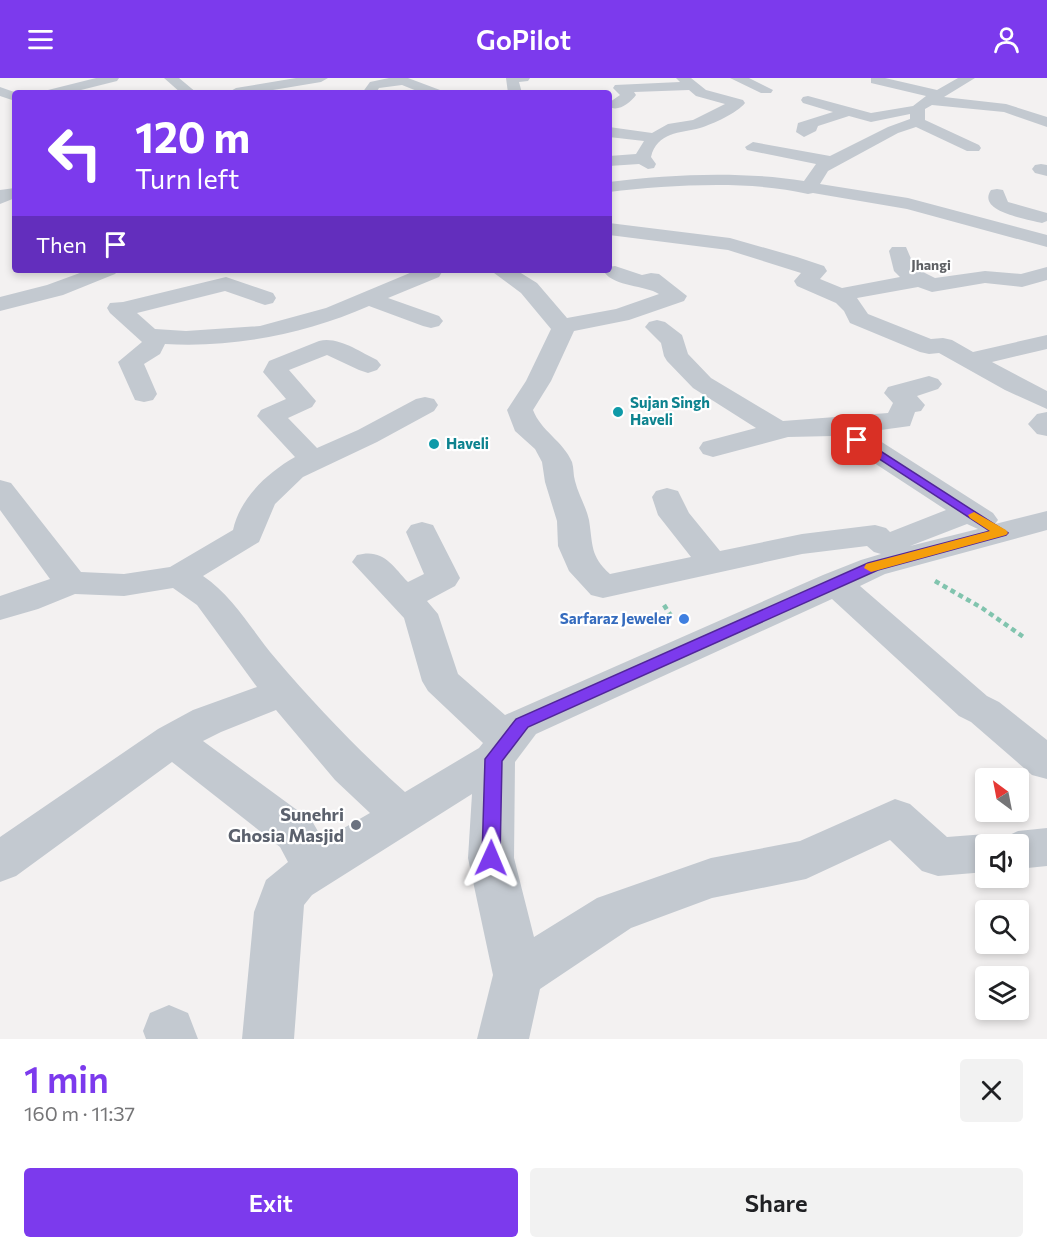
<!DOCTYPE html>
<html lang="en">
<head>
<meta charset="utf-8">
<style>
	body { margin:0; font-family:Commissioner,sans-serif; background:#f2f2f2; color:#202124; height:100vh; display:flex; flex-direction:column; font-size:22px; white-space:nowrap }
	* { box-sizing:border-box; margin:0 }
	p { font-size:20px; color:#757577 }
	.icon { flex:none; width:33px; height:33px; fill:none; stroke:currentColor; stroke-width:2; stroke-linecap:round; stroke-linejoin:round }
	.map { position:relative; height:961px; overflow:hidden }
	.panel { display:flex; flex-direction:column; background:#fff; flex:1 }
	.panel>* { flex:none }
	.top-card { position:absolute; left:12px; top:12px; width:600px; height:183px; border-radius:6px; box-shadow:0 3px 9px #0003; background:#7c3aed; color:#fff; overflow:hidden }
	.needle { width:39px; rotate:328deg }
	.controls { position:absolute; left:975px; top:690px; display:grid; gap:12px }
	.controls a { display:grid; place-items:center; width:54px; height:54px; border-radius:6px; background:#fff; box-shadow:0 3px 9px #0003; font-size:30px }
	.pin { position:absolute; display:grid; place-items:center; width:51px; height:51px; color:#fff; margin:-26px; border-radius:12px; box-shadow:0 3px 9px #0006 }
	.me { position:absolute; width:66px; margin:-33px; rotate:1deg; stroke-linejoin:round; filter:drop-shadow(0 0 4px #0008) }
	.turn { display:flex; align-items:center; gap:21px; height:126px; padding:0 24px; font-size:27px }
	.turn .icon { width:78px; height:78px; stroke-width:2.5 }
	.turn b { display:block; font-size:42px; line-height:51px }
	.then { display:flex; align-items:center; height:57px; padding:0 24px; background:#0003; gap:12px; font-size:22px }
	.round { display:grid; place-items:center; flex:none; width:63px; height:63px; border-radius:6px; background:#f2f2f2 }
	.headline { display:flex; align-items:center; justify-content:space-between; height:102px; padding:0 24px }
	h1 { font-size:36px; font-weight:600; line-height:45px; color:#7c3aed }
	.button { display:flex; gap:12px; margin-top:auto; padding:12px 24px }
	.button a { flex:1; height:69px; border-radius:6px; background:#7c3aed; color:#fff; font-size:24px; font-weight:600; line-height:69px; text-align:center }
	.button a+a { background:#f2f2f2; color:#202124 }
	header { display:flex; justify-content:space-between; align-items:center; height:78px; padding:0 24px; background:#7c3aed; color:#fff; font-size:27px; font-weight:600 }
	.map>svg:first-child { display:block }
	.lines { fill:none; stroke-linecap:round; stroke-linejoin:round }
	.path { stroke:#81c4ae; stroke-width:4.5; stroke-dasharray:5 4; stroke-linecap:butt }
	.minor { fill:#c3c9d0; fill-rule:evenodd }
	.route { fill:#7c3aed; stroke:#51269a; stroke-width:1.5 }
	.slow { fill:#f59e0b }
	.culture-dot { fill:#0f9aa8; stroke:#fff; stroke-width:2 }
	.shop-dot { fill:#3f7fe0; stroke:#fff; stroke-width:2 }
	.worship-dot { fill:#6b7280; stroke:#fff; stroke-width:2 }
	.labels { text-anchor:middle; stroke-width:4.5; stroke-linejoin:round; paint-order:stroke }
	.far-neighbourhood-label { font-size:14px; font-weight:bold; fill:#5e6064; stroke:#fff }
	.culture-label { font-size:15px; font-weight:bold; fill:#0d838f; stroke:#fff; text-anchor:start }
	.shop-label { font-size:15px; font-weight:bold; fill:#366cbe; stroke:#fff; text-anchor:end }
	.near-worship-label { font-size:18px; font-weight:bold; fill:#5b616d; stroke:#fff; text-anchor:end }
</style>
</head>
<body>
<header><svg class="icon" aria-label="menu" viewBox="0 0 24 24"><path d="M4 6h16M4 12h16M4 18h16"/></svg>GoPilot<svg class="icon" aria-label="person" viewBox="0 0 24 24"><circle cx="12" cy="8" r="4"/><path d="M4 21q1-7 8-7t8 7"/></svg></header>
<div class="map">
<svg width="1047" height="961" viewBox="0 0 1047 961">
	<rect width="100%" height="100%" fill="#f3f1f1"/>
	<g class="lines">
		<path class="path" d="M935,503l47,27 43,30
			M664,527l9,14"/>
		<path class="minor" d="M96,0h23l-2,3 -48,12h-23l2,-3z
			M164,0h15l18,15h-16z
			M296,0h32l-7,4 -66,11 -26,-1 7,-4z
			M389,0h19l32,12 2,3h-20l-20,-8 -23,3 -3,5h-14l8,-11z
			M506,0h24l-2,3 -9,1 3,11h-14z
			M676,0h15l15,12 37,10 2,3c-8,10 -32,21 -45,25 -20,5 -43,4 -49,29l5,7 -2,4 -6,1 -9,-5 -30,2v-10l27,-2 8,-13 -35,-4v-10l43,6 16,-9 25,-4 32,-16 -29,-8 -7,-6 -55,2 2,3c-6,8 -17,17 -27,12l1,-5 10,-7 -7,-7 2,-3 65,-3z
			M730,0h19l24,12 -2,3h-10z
			M871,0h14l52,12 21,-12h17l-31,19 62,7 41,13v10l-43,-15 -72,-7 -7,4v11l54,25 2,3 -2,3h-12l-51,-24 -18,6 -70,38 -8,13 88,14 139,37v12l-140,-38 -94,-16 -5,1c-59,-14 -138,-9 -199,-2v-10c63,-8 132,-11 195,-1l12,-17 -69,-14 -2,-3 8,-5 77,14 58,-29 22,-8v-5l-39,8 -22,-6 -31,10 -2,5 -12,6 -8,-5 2,-9 35,-11 -30,-9 -2,-3 2,-3 5,-1 63,17 42,-7 13,-10 -55,-13z
			M0,9l17,6h-2v8l-15,-5z
			M1041,86l6,1v11l-12,-3 -3,-4 3,-4z
			M15,110v10l-15,6v-14z
			M997,111l6,1 5,12 39,11v8l-5,2c-14,-4 -66,-11 -51,-33z
			M609,145l121,15 67,19 27,9 3,5 -7,8 22,9 58,-11 -6,-6 -5,-20 3,-4h14l9,21 20,10 50,-7 36,3 26,-7v13l-25,7 -37,-4 -53,9 -14,-5 -61,11 11,16 63,25 12,-1 9,2 21,12 74,-17v14l-55,13 55,29v18l-42,-19 -66,-37 -10,1 -9,-2 -70,-29 -6,-12 -8,-8 -39,-17 -3,-5 7,-8 -73,-23 -119,-15z
			M615,188l27,9 9,-2 8,1 28,22 -3,5 -55,19 -55,11 -23,50 -18,29c8,21 30,31 39,52 2,6 1,13 3,19 3,13 11,25 14,39 4,25 1,36 21,54l81,-17 -33,-42 -6,-18 4,-6 11,-3 11,3 11,22 31,38 82,-17 73,-9 11,3 4,4 56,-22 -113,-74 -45,1 -75,20 -10,-3 -4,-6 4,-6 53,-14 -63,-40 -26,-27 -3,-5 -3,-13 -16,-16 4,-5 8,-2 8,2 17,13 6,19 23,24 72,43 105,-8 5,-10 -9,-10 4,-6 41,-11 9,3 4,5 -4,5 -21,7 8,9 -4,6 -6,1 -5,14 -44,6 127,81 5,7 -3,4 52,-13v19l-162,44 -25,12 127,110 12,6 48,38v39l-15,-4 -61,-53 -12,-6 -127,-117 -296,135 -21,28 -1,96 20,79 63,-39 114,-40 89,-17 95,-42 15,5 37,33 39,-3 15,5 17,-8 29,-3v38l-29,3v-25h-32v28l-48,4 -16,-5 -32,-31 -84,39 -94,19 -81,30 -91,61 -11,50h-52l16,-64 -25,-117 4,-64 -160,101 -8,10 -10,134h-52l12,-127 12,-32 22,-18 -8,-15 -108,-85 -156,114 -16,6v-45l158,-108 35,-19 64,-23 -60,-82 -24,-17 -49,8 -49,-2 -37,15 -38,11v-24l50,-17 -50,-69v-30l11,3 70,89 43,2 46,-7 63,-37c7,-32 34,-57 62,-73l-38,-41 4,-6 25,-11 -23,-27 6,-11 50,-20c19,-5 41,11 58,19l4,5 -4,5 -9,3 -9,-3 -32,-15 -38,15 27,31 -4,6 -24,11 29,30 41,-18 58,-31 9,-2 9,2 4,6 -4,6 -57,31 -74,35 -28,27 -16,38 -56,34c31,21 49,55 73,83 40,47 83,92 129,133l74,-44 4,-5 -55,-52 -6,-10 -18,-63 -52,-56 5,-7c26,-7 35,10 51,27l16,-8 -18,-42 5,-7 11,-3 11,3 27,53 -5,8 -28,15 11,13 20,60 47,41 318,-140 38,-15 20,-6 -7,-2 -7,-6 -65,8 -199,44 -12,-3 -22,-24 -11,-25 -1,-25 -12,-39 -3,-20 -7,-13 -20,-18 -8,-21 19,-29 25,-52 -30,-36 -31,-23h26l21,13 30,35 49,-9 43,-15c-14,-9 -44,-7 -55,-22l5,-2v-3zM967,446l11,5 -68,17zM276,632l59,70 35,33 -47,27 -11,-19 -109,-80 18,-9z
			M88,192h31l-4,4 -52,21 -63,16v-14l47,-12z
			M417,192h23l2,2 -3,5 -51,21 51,18 4,5 -4,5 -8,2 -8,-2 -54,-20c-64,28 -134,42 -204,38l-5,10 -16,10 13,30 -4,6 -9,2 -9,-2 -17,-38 24,-20 -32,-29 -3,-5 3,-5 13,-1 103,-25 47,16 3,5 -3,5 -8,2 -40,-14 -88,22 18,16 31,2 74,-5 66,-18z
			M1047,334v24l-10,-2 -9,-10 9,-10z
			M169,927l19,8 10,26h-52l-3,-8 7,-18z"/>
	</g>
	<path class="route" d="M857,358l151,97 -2,2 -128,35 -350,157 -26,34 -2,97 -2,6 -7,2 -7,-2 -2,-6 3,-99 31,-40 352,-156 122,-32 -137,-89 -2,-2z"/>
	<path class="slow" d="M974,434l32,18 2,3 -2,2 -135,37 -7,-4 2,-4 124,-33 -20,-13 -2,-3z"/>
	<g class="culture-dot">
		<circle cx="618" cy="334" r="6"/>
		<circle cx="434" cy="366" r="6"/>
	</g>
	<circle class="shop-dot" cx="684" cy="541" r="6"/>
	<circle class="worship-dot" cx="356" cy="747" r="6"/>
	<g class="labels">
		<g class="far-neighbourhood-label">
			<text x="931" y="192">Jhangi</text>
		</g>
		<g class="culture-label">
			<text x="630" y="330">Sujan Singh<tspan x="630" dy="17">Haveli</tspan></text>
			<text x="446" y="371">Haveli</text>
		</g>
		<g class="shop-label">
			<text x="672" y="546">Sarfaraz Jeweler</text>
		</g>
		<g class="near-worship-label">
			<text x="344" y="743">Sunehri<tspan x="344" dy="21">Ghosia Masjid</tspan></text>
		</g>
	</g>
</svg>
<div class="controls">
<a><svg class="needle" viewBox="-14 -14 28 28"><path d="M0-13l5 13h-10z" fill="#e53935"/><path d="M0 13l5-13h-10z" fill="#757577"/></svg></a>
<a><svg class="icon" aria-label="sound" viewBox="0 0 24 24"><path d="M4 9h4l5-4v14l-5-4H4zM17 9q2 3 0 6"/></svg></a>
<a><svg class="icon" aria-label="search" viewBox="0 0 24 24"><circle cx="10" cy="10" r="6"/><path d="M15 15l6 6"/></svg></a>
<a><svg class="icon" aria-label="layers" viewBox="0 0 24 24"><path d="M12 4l9 5-9 5-9-5zM3 14l9 5 9-5"/></svg></a>
</div>
<div class="pin" style="left:857px;top:362px;background:#d93025"><svg class="icon" aria-label="arrive" viewBox="0 0 24 24"><path d="M6 21V4h12l-3 4 3 4H6"/></svg></div>
<svg class="me" style="left:491px;top:780px" viewBox="-20 -20 40 40"><path d="M0-17L14 15 0 8-14 15z" fill="#7c3aed" stroke="#fff" stroke-width="4"/></svg>
<div class="top-card">
<div class="turn"><svg class="icon" aria-label="left" viewBox="0 0 24 24"><path d="M17 20v-9H6M10 6l-5 5 5 5"/></svg><div><b>120 m</b>Turn left</div></div>
<div class="then">Then<svg class="icon" aria-label="arrive" viewBox="0 0 24 24"><path d="M6 21V4h12l-3 4 3 4H6"/></svg></div>
</div>
</div>
<section class="panel">
<div class="headline"><div><h1>1 min</h1><p>160 m · 11:37</p></div><a class="round"><svg class="icon" aria-label="close" viewBox="0 0 24 24"><path d="M6 6l12 12M18 6L6 18"/></svg></a></div>
<div class="button"><a>Exit</a><a>Share</a></div>
</section>
</body>
</html>
